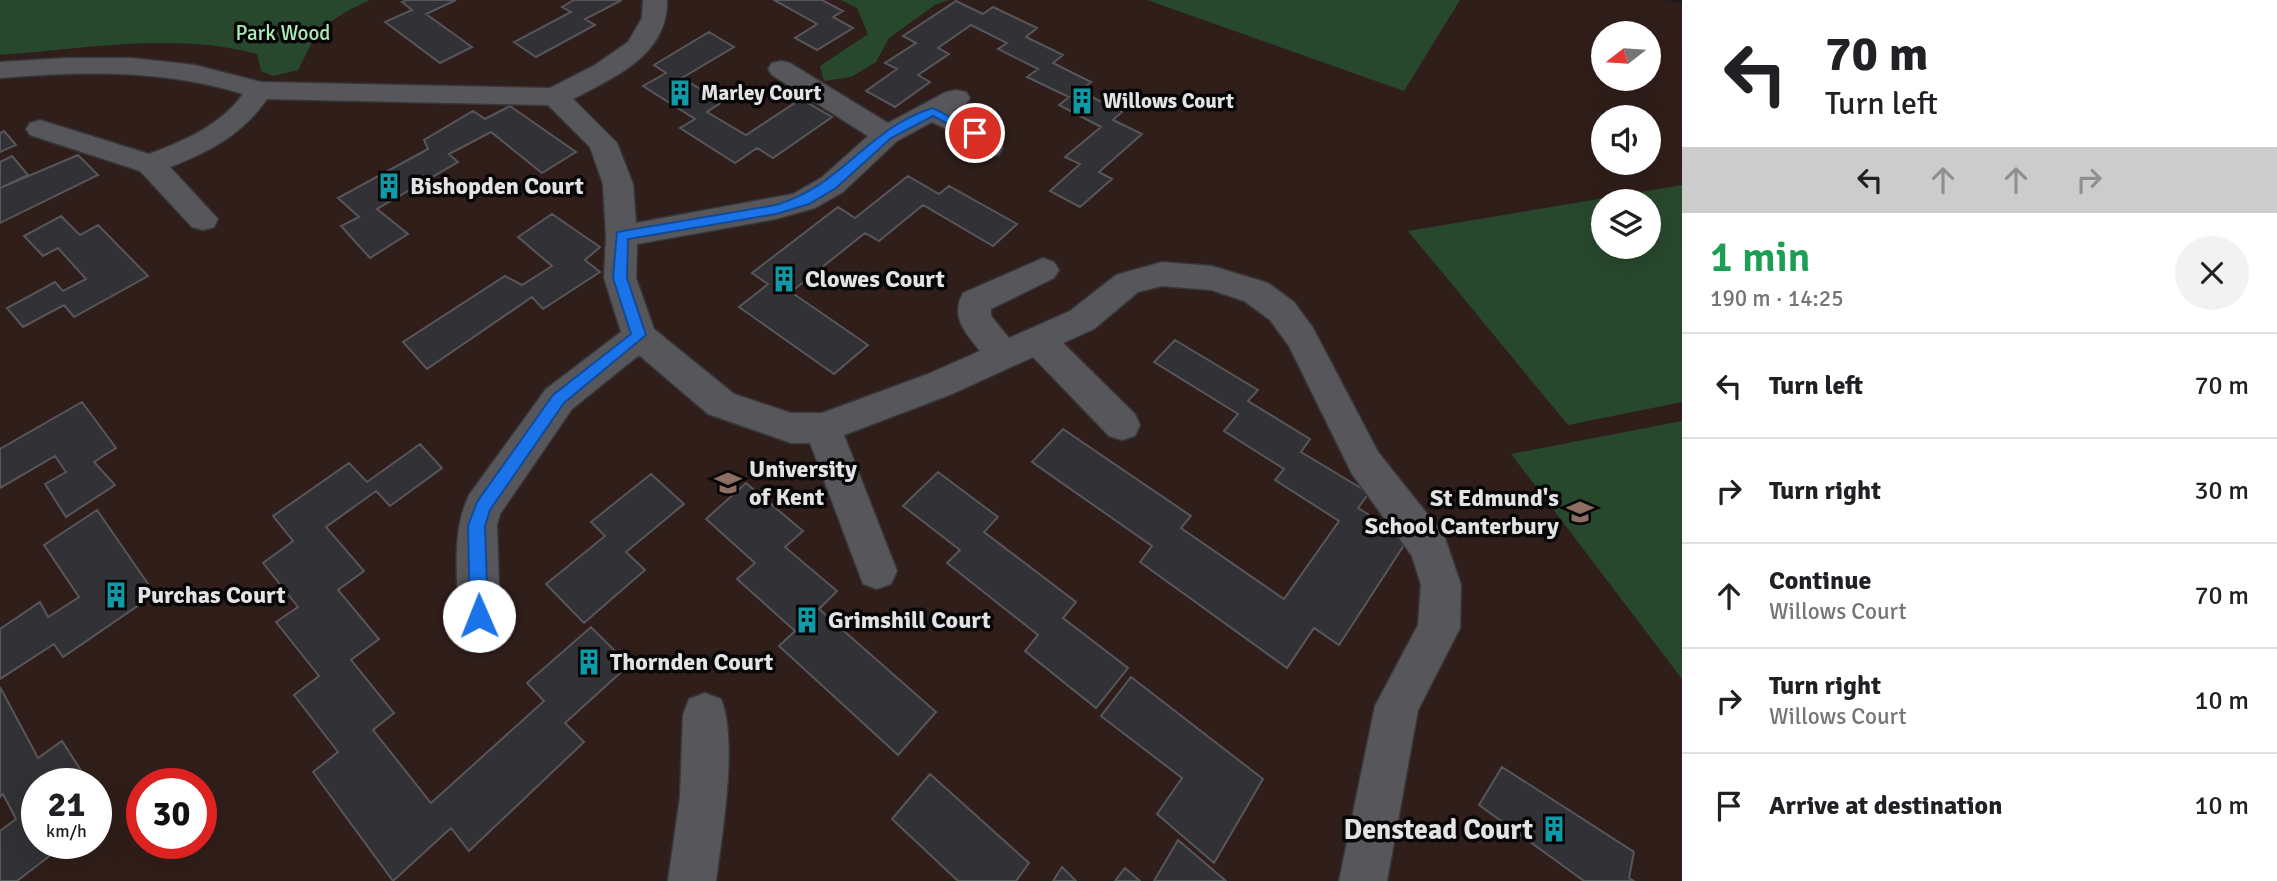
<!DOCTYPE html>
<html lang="en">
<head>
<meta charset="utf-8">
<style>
	body { margin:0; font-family:Signika,sans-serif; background:#f2f2f2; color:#202124; height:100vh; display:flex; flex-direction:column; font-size:26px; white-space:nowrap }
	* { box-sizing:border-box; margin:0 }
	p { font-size:23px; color:#757577 }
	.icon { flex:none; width:38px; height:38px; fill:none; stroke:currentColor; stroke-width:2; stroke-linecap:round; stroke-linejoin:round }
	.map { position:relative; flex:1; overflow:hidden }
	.panel { display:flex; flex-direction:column; background:#fff; width:595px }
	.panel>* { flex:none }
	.banner { background:#fff; color:#202124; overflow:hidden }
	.needle { width:46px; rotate:253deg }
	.fabs { position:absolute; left:1591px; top:21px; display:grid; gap:14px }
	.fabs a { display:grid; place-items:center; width:70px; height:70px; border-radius:50%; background:#fff; box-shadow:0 7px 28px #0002; font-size:35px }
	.speed { position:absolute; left:21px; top:768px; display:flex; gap:14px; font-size:35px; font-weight:700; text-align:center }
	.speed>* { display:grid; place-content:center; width:91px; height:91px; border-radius:50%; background:#fff; box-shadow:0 7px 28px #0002; line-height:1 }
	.speed small { font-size:18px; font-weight:400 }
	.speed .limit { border:10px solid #d22; background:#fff; color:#111 }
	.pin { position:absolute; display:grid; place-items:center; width:60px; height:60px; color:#fff; margin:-30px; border:4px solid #fff; border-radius:50%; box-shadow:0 2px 7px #0007 }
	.me { position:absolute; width:77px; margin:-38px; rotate:359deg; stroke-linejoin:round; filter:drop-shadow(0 0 5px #0008) }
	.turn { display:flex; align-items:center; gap:24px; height:147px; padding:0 28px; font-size:32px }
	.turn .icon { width:91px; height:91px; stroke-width:2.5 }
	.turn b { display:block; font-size:49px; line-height:60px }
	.lanes { display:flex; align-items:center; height:66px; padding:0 28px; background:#0003; justify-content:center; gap:35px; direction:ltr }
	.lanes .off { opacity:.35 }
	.round { display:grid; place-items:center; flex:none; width:74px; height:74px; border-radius:37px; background:#f2f2f2 }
	.overview { display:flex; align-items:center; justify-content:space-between; height:119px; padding:0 28px }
	h1 { font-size:42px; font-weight:600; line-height:52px; color:#1e9e55 }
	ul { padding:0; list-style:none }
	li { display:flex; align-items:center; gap:21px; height:105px; padding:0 28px; border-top:2px solid #e0e0e0 }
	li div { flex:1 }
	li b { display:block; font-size:26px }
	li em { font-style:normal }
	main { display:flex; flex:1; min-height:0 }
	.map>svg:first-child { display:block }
	.education { fill:#301e1a; fill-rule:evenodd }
	.green { fill:#28482d; fill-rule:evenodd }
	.building { fill:#313136; stroke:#56565b; stroke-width:2 }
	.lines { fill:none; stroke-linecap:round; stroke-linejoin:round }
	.minor-casing { stroke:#37373a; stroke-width:3 }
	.minor { fill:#56565b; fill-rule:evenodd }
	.route { fill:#1a73e8; stroke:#114b97; stroke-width:2 }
	.labels { text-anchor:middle; stroke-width:7; stroke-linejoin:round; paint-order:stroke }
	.far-park-label { font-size:21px; fill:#abebb5; stroke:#070708 }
	.far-poi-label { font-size:21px; font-weight:bold; fill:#e3e3e6; stroke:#070708; text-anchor:start }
	.poi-label { font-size:24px; font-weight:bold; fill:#e3e3e6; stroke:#070708; text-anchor:start }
	.near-poi-label { font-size:28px; font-weight:bold; fill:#e3e3e6; stroke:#070708; text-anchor:end }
</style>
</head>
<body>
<main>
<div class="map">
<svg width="1682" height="881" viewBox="0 0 1682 881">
	<rect width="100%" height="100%" fill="#1c1c20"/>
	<path class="education" d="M0,0h1664l18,3v878h-1682zM1603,33h45v46h-45zM1603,117h45v46h-45zM1603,201h45v46h-45zM37,784h59v60h-59zM142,784h59v60h-59z"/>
	<path class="green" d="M0,0h370l-21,10 -30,19 -21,41 -25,6 -12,-5 -4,-17c-83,-22 -172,-5 -257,1z
		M841,0h107l-13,5 -46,33 -13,24 -25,15 -27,4 -4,-15 48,-32 -11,-26z
		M1147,0h313l-56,91z
		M1682,185v217l-114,23 -160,-194zM1603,201h45v46h-45z
		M1682,421v258l-171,-225z"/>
	<path class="building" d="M407,0h49l-30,14 46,33 -32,16 -55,-41 27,-12 -10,-8z
		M574,0h48l-37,19 10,6 -59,32 -22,-15 57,-30 -9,-5z
		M774,0h48l21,11 -10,6 20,11 -36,22 -22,-12 22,-14z
		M956,1l27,13 10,-7 44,21 -11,9 37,18 -10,8 38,19 -11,9 42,21 -9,8 29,14 -43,38 13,7 -32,28 -30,-16 30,-27 -15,-7 36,-30 -42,-22 10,-8 -42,-20 11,-8 -40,-20 9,-6 -36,-18 -33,23 11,6 -31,21 12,7 -35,25 -29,-16 31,-22 -12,-6 31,-20 -13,-7z
		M709,32l25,15 -52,31 40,24 -15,10 39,23 55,-36 31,18 -59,41 -16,-10 -22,15 -55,-35 15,-9 -52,-33 23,-13 -12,-8z
		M510,106l66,46 -34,21 -51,-41 -42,22 9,8 -81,47 31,25 -38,24 -29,-32 18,-9 -21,-19 90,-49 -4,-9 49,-29 12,8z
		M4,131l12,14 -16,7v-19z
		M78,155l20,20 -98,48v-35z
		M12,156l16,19 -28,13v-26z
		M908,176l31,18 10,-8 68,38 -24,22 -70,-41 -44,36 -14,-8 -74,59 77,53 -34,29 -95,-67 29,-23 -16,-11 86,-66 17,11z
		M552,214l48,33 -15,13 15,12 -57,37 -11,-12 -105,72 -24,-27 102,-66 17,9 30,-19 -34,-29z
		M61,216l19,19 18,-10 50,51 -74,41 -10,-12 -41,22 -16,-19 48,-26 8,9 23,-12 -28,-31 -15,8 -19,-20z
		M1175,340l83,50 -10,11 62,38 -9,13 68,41 -11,15 50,31 -69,106 -25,-17 -27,40 -147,-106 12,-16 -120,-84 31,-33 128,87 -10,12 103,71 55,-78 -64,-41 9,-11 -60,-38 14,-17 -84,-52z
		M82,402l34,46 -22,14 21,23 -49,32 -21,-33 21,-12 -11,-16 -55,32v-39z
		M420,444l22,24 -52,38 -14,-15 -50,36 38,44 -26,19 41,49 -28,21 43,53 -21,17 58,73 113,-102 -17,-18 64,-56 38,38 -64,58 19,19 -115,109 -18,-23 -58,53 -80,-109 25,-20 -44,-57 25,-19 -43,-54 22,-15 -35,-44 30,-22 -20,-25 76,-53 18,19z
		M938,472l60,45 -14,15 92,70 -13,16 65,50 -32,40 -71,-57 13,-16 -91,-72 13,-13 -57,-44z
		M651,474l33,30 -58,48 19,18 -61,53 -38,-39 59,-48 -14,-14z
		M746,483l57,48 -18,16 52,44 -18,18 117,103 -38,43 -119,-109 16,-15 -58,-52 18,-16 -49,-44z
		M97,510l58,84 -92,63 -9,-13 -54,35v-50l40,-27 8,15 31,-20 -35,-52z
		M1131,677l132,102 -49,84 -57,-49 25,-36 -81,-62z
		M0,687l38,71 24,-17 28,43h-53v60h28l-48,37h-17v-50l16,-12 -13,-25 -3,3z
		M1502,767l132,85 -5,26 5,3h-50l-105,-76z
		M930,774l99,89 -13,18h-58l-66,-62z
		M96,793l11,17 -11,9z
		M1178,840l48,41h-72z
		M1062,867l14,14h-23z
		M1125,868l15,13h-25z"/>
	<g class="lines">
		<g class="minor-casing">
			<path id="minor" d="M643,0h24c1,55 -52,77 -94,99l44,44 16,41 3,39 157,-29 28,-16 47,-42 -96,-61 -4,-6 4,-6 9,-2 9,2 98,60 58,-31 10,-2 10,2 4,6 -4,6 -12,6 31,17 18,21 -4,7c-19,5 -21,-6 -35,-16 -9,-7 -21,-11 -32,-17l-35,19 -54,51 -28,16 -39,11 -139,25 -1,34 18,51 80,65 57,19h31l106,-39 52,-23c-15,-19 -30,-34 -17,-58l80,-35 11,4 5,8 -5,8 -63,31v7l18,22 61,-27 46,-36 46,-13 50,4 56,17 26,19 19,26 65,124 66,83 17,50 -1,43 -42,82 -31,171h-48l36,-175 43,-81 3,-40 -9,-29 -60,-82 -63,-128 -19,-26 -26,-19 -33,-11 -49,-4 -24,6 -44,37 -31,14 72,71 5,11 -5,11 -13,4 -13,-4 -76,-79 -81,37 -108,41 53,136 -6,13 -14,5 -14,-5 -53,-141h-19l-83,-29 -69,-59 -67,54 -72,105 -3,11 3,91 -6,14 -15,5 -15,-5 -6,-14c0,-41 -7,-83 11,-121l77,-106 75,-57 -17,-54 2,-42 -3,-52 -13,-37 -42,-42 -281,-6c-24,35 -58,53 -97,68l48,52 -4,8 -11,3 -11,-3 -52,-56 -110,-36 -4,-6 4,-6 10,-3 109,34c35,-13 72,-29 94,-60 -80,-25 -161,-23 -243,-16v-16l66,-4h65l64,7 66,17 289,6 45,-23 33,-23 14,-24z
				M705,693l16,6c17,42 1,136 -5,182h-48l12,-84 3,-82 6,-16z"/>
		</g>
		<use href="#minor" class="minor"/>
	</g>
	<path class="route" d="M933,108l48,25 -2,3h-8l-38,-20 -42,22 -55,50 -27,16 -33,10 -148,25 -1,39 19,57 -82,68 -74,107 -5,16 3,90 -3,6 -6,3 -7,-3 -2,-6 -2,-90 9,-24 76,-107 78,-61 -18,-56 4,-46 159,-27c66,-19 93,-78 157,-97z"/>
	<defs>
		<g id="building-bare" transform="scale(2.1)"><path d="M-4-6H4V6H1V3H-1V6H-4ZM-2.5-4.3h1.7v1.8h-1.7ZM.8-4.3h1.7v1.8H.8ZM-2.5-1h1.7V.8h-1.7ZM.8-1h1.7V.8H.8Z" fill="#0f9aa8" stroke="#070708" stroke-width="2.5" paint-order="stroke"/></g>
		<g id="university-bare" transform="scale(2.1)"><path d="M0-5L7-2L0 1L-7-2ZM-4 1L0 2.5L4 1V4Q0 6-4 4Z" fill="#8d6e63" stroke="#070708" stroke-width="2.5" paint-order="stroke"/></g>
		<g id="school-bare" transform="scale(2.1)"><path d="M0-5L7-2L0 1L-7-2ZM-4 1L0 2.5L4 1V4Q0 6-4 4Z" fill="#8d6e63" stroke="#070708" stroke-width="2.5" paint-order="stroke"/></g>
	</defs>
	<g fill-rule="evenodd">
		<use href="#building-bare" x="680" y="93"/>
		<use href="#building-bare" x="1082" y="101"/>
		<use href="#building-bare" x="389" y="186"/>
		<use href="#building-bare" x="784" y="279"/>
		<use href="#university-bare" x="728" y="483"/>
		<use href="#school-bare" x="1580" y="512"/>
		<use href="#building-bare" x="116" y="595"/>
		<use href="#building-bare" x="807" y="620"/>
		<use href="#building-bare" x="589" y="662"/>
		<use href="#building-bare" x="1554" y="829"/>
	</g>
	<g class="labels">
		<g class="far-park-label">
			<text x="283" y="40">Park Wood</text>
		</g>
		<g class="far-poi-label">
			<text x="701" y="100">Marley Court</text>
			<text x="1103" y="108">Willows Court</text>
		</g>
		<g class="poi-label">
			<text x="410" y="194">Bishopden Court</text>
			<text x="805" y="287">Clowes Court</text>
			<text x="749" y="477">University<tspan x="749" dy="28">of Kent</tspan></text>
			<text x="1559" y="506" text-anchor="end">St Edmund's<tspan x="1559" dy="28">School Canterbury</tspan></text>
			<text x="137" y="603">Purchas Court</text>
			<text x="828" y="628">Grimshill Court</text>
			<text x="610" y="670">Thornden Court</text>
		</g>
		<g class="near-poi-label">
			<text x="1533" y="839">Denstead Court</text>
		</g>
	</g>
</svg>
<div class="fabs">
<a><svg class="needle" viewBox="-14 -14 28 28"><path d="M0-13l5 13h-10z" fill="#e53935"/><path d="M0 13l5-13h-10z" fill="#757577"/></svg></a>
<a><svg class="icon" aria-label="sound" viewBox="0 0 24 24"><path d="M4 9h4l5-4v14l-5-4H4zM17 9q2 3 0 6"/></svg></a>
<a><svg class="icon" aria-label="layers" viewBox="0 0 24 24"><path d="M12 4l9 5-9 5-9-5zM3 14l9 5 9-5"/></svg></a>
</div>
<div class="speed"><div>21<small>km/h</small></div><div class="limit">30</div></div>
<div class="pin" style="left:975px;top:133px;background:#d93025"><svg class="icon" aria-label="arrive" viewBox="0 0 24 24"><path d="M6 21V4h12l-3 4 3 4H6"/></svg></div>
<svg class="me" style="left:479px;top:616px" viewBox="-20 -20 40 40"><circle r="19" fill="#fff"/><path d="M0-13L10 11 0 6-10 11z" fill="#1a73e8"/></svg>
</div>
<section class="panel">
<div class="banner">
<div class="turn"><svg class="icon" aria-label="left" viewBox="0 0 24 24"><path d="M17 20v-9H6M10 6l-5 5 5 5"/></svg><div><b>70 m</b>Turn left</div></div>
<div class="lanes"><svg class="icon" aria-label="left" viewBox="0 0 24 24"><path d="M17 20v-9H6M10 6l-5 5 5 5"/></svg><svg class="icon off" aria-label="ahead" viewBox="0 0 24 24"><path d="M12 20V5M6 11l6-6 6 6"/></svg><svg class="icon off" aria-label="ahead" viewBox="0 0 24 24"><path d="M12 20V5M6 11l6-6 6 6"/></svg><svg class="icon off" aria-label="right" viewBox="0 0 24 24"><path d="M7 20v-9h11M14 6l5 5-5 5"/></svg></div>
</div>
<div class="overview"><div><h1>1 min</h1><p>190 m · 14:25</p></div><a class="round"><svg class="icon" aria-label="close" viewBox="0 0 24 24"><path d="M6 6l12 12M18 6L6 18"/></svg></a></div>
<ul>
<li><svg class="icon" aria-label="left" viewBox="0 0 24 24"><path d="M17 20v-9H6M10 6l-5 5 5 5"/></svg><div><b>Turn left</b></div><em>70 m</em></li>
<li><svg class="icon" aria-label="right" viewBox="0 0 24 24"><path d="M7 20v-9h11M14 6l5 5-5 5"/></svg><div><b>Turn right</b></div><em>30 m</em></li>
<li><svg class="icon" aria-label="ahead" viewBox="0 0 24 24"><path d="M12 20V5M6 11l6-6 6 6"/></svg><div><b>Continue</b><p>Willows Court</p></div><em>70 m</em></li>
<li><svg class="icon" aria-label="right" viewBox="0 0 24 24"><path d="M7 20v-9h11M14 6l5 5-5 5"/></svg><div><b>Turn right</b><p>Willows Court</p></div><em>10 m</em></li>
<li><svg class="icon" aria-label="arrive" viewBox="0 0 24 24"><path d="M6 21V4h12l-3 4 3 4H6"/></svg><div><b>Arrive at destination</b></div><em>10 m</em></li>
</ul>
</section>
</main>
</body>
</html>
